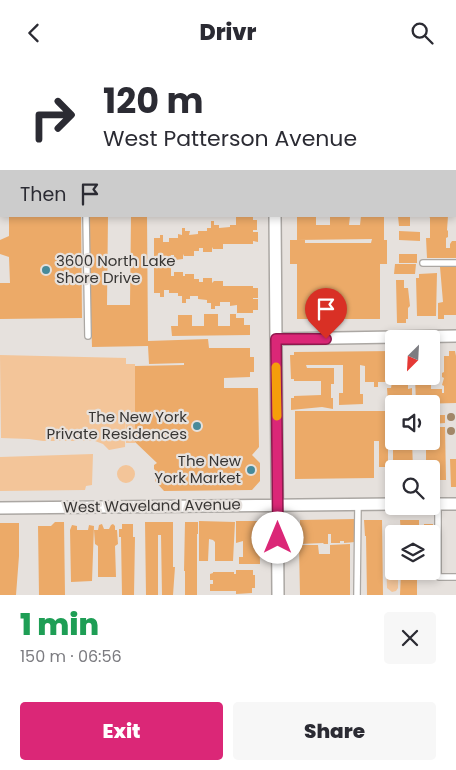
<!DOCTYPE html>
<html lang="en">
<head>
<meta charset="utf-8">
<style>
	body { margin:0; font-family:Poppins,sans-serif; background:#f7f7f7; color:#2b2b33; height:100vh; display:flex; flex-direction:column; font-size:19px; white-space:nowrap }
	* { box-sizing:border-box; margin:0 }
	p { font-size:16px; color:#7c7c81 }
	.icon { flex:none; width:28px; height:28px; fill:none; stroke:currentColor; stroke-width:2; stroke-linecap:round; stroke-linejoin:round }
	.map { position:relative; height:530px; overflow:hidden }
	.details { display:flex; flex-direction:column; background:#fff; flex:1 }
	.details>* { flex:none }
	.guide { position:absolute; left:0px; top:0px; width:456px; height:152px; box-shadow:0 2px 8px #0003; background:#fff; color:#2b2b33; overflow:hidden }
	.needle { width:32px; rotate:204deg }
	.fabs { position:absolute; left:385px; top:265px; display:grid; gap:10px }
	.fabs a { display:grid; place-items:center; width:55px; height:55px; border-radius:5px; background:#fff; box-shadow:0 2px 8px #0003; font-size:25px }
	.pin { position:absolute; display:grid; place-items:center; width:42px; height:42px; color:#fff; margin:-51px -21px; border-radius:50% 50% 50% 0; rotate:-45deg; box-shadow:0 0 5px #0007 }
	.pin .icon { rotate:45deg }
	.me { position:absolute; width:55px; margin:-28px; rotate:0deg; stroke-linejoin:round; filter:drop-shadow(0 0 4px #0008) }
	.turn { display:flex; align-items:center; gap:18px; height:105px; padding:0 20px; font-size:22px }
	.turn .icon { width:65px; height:65px; stroke-width:2.5 }
	.turn b { display:block; font-size:35px; line-height:42px }
	.then { display:flex; align-items:center; height:48px; padding:0 20px; background:#0003; gap:10px; font-size:19px }
	.round { display:grid; place-items:center; flex:none; width:52px; height:52px; border-radius:5px; background:#f7f7f7 }
	.head { display:flex; align-items:center; justify-content:space-between; height:85px; padding:0 20px }
	h1 { font-size:30px; font-weight:800; line-height:38px; color:#1e9e55 }
	.cta { display:flex; gap:10px; margin-top:auto; padding:10px 20px }
	.cta a { flex:1; height:58px; border-radius:5px; background:#db2777; color:#fff; font-size:20px; font-weight:800; line-height:58px; text-align:center }
	.cta a+a { background:#f7f7f7; color:#2b2b33 }
	header { display:flex; justify-content:space-between; align-items:center; height:65px; padding:0 20px; background:#fff; font-size:22px; font-weight:800 }
	.map>svg:first-child { display:block }
	.green { fill:#f3c599 }
	.building { fill:#ecaa68 }
	.lines { fill:none; stroke-linecap:round; stroke-linejoin:round }
	.service-casing { stroke:#aba7a3; stroke-width:8 }
	.minor-casing { stroke:#aba7a3; stroke-width:14 }
	.tertiary-casing { stroke:#aba7a3; stroke-width:18 }
	.service { stroke:#fff; stroke-width:5.5 }
	.minor { stroke:#fff; stroke-width:11 }
	.tertiary { stroke:#fff; stroke-width:15 }
	.tree { fill:#a18768 }
	.route-casing { stroke:#8e194d; stroke-width:12 }
	.route { stroke:#db2777; stroke-width:9 }
	.slow { stroke:#f59e0b; stroke-width:9 }
	.poi-dot { fill:#478a9a; stroke:#e6e1dd; stroke-width:2 }
	.labels { text-anchor:middle; stroke-width:4.5; stroke-linejoin:round; paint-order:stroke }
	.poi-label { font-size:15px; fill:#373533; stroke:#e6e1dd; text-anchor:end }
	.street-label { font-size:15px; fill:#373533; stroke:#e6e1dd }
</style>
</head>
<body>
<header><svg class="icon" aria-label="back" viewBox="0 0 24 24"><path d="M15 5l-7 7 7 7"/></svg>Drivr<svg class="icon" aria-label="search" viewBox="0 0 24 24"><circle cx="10" cy="10" r="6"/><path d="M15 15l6 6"/></svg></header>
<div class="map">
<svg width="456" height="530" viewBox="0 0 456 530">
	<rect width="100%" height="100%" fill="#e6e1dd"/>
	<path class="green" d="M0,290l126,3v6h9v79h-9v-28l-1,32 -16,3 -6,-6 -8,-3h-52l-14,-2 -28,-1z
		M93,389l-1,31 -6,1 -1,4 -85,1v-34z
		M117 409a9 9 0 1 1 18 0a9 9 0 1 1-18 0Z
		M388,486h6v20h4v17l-2,3 -4,1 -5,-4 -1,-34z"/>
	<path class="building" d="M9,151h72l1,102 -82,1v-36h10l-1,-26 -9,-3v-14l9,-4z
		M88,151h20l-1,89h23l1,-89h16l1,125 60,-2 1,9h41v9h4v15h-4v5l-26,1v10h34l1,59 -7,8 8,8v18l-8,9 -88,1 -9,-10v-4l4,-3 -5,-5v-4l3,-2 -22,-21v-76l49,-1v-2l-35,1 -1,-18 -56,1z
		M236,151h17v4h4v10h-4v2h5v10l-5,-1v3h-30v5h-10l-1,-2v5h-9v-4h-4v3h-5v5h-10l-1,-2v5l-9,1v-5h-3v21h3v-4h9v4h2v-2h9v5h5v3h4v-4h9v5l2,-2h9v5h30v2h5v10h-5v1h5v11h-5v3h-16v-8l-7,1v-4h-10v4h-5v3h-4v-6h-4v-3l-9,-1v-3h-8v3h-4v4h-4v-7h-4v-3h-9v-3h-5v7h-4v-4h-6v-55h6v-3h3v7h6v-4h9v-4l4,1v-7h3v3h5l-1,4 9,-1v-3h9v-3h4v-7h3v4h5v3l11,-1v-2h6z
		M297,151h19v9h14v-9h20l-1,9h11l1,-9h23v24h3v24h-7v55h-83v-55h-7v-24h15v3h66l1,-4 -75,1z
		M398,151h12v10h-11z
		M429,151h19l-1,14 1,1v6l-2,1v10h4v-4l2,-3h4v17h-29l-1,-20h4v-20z
		M399,166l21,1v9l-21,-1z
		M399,189h18v9h-18z
		M395,199h21l-1,10h-21z
		M456,201v49h-12v4h-6v-16l5,-1 -3,-35z
		M437,208l-1,43h-19l-1,-38h3v-4z
		M396,215h8v8h4l2,18 -2,2v11h-2v4h-9z
		M204,249h14v12h12v-12h6v4h8v7h6v10l-78,1 -1,-10h7v-11h14v11h12z
		M394,286v25h14v13l4,-1v15h-24l-1,-15h4l1,-6h-14v5h-4v-5h-9v-16l-5,-1v29h3v10l-24,1v-12h4v-28h-37l1,3h27v16h-3v14h2v11l-11,-2 -31,3v-12h3v-2l27,-1v-14h-27v-2h-3l-1,-24h4v-3z
		M449,286h6l1,5v47l-40,1 -1,-28h16v13h11v4h2v-7l-2,-1 2,-7 -2,-1v-4l2,-1v-16h5z
		M431,344h7l1,6h6v8l-14,1z
		M295,346h93v56h-9v-26h-5v37l-79,1z
		M431,362h14l1,53h-15v-11h-5v-28h5z
		M393,376h19l1,28h-20z
		M450,394h6v28h-5z
		M355,454v23l-11,1v-2h-4v2h-9v-9h-3v10h-4l-1,-1 -23,1v-4h-3v-15h3v-5z
		M364,455h18l1,75h-16l-1,-59h-1z
		M400,455h19v9h5v-5h9v39h-2v-29h-30z
		M199,456l36,1 -2,39h-18v-19l-2,-2 -4,-1 -1,22h-9z
		M236,456h23l1,43h-21v-7h4v-16l-7,2z
		M55,457h9l1,73h-26l-1,-69h13z
		M145,457h28v45h2l-2,28h-11l-1,-60h-3v60h-12z
		M185,457h13v12h-1v61h-12v-24h-1z
		M0,458h19v33l-3,39h-16z
		M102,459l2,5h5l2,-4 2,-1 2,2v4h2l1,14 -3,2 1,31h-18v-31l-3,-2 -1,-14h4l1,-5z
		M122,459h11v13h2l-1,58h-12l-1,-58h-2v-8h3z
		M72,460l5,1v4h11l1,-5 5,1 -2,55 -21,1 -1,-52z
		M350,479v51h-50l-1,-50h19l1,9h11v-9z
		M236,505h17v5h2v13h-3v5l-16,1v-3h-26v-7h3v-4h-3v-6l3,-1v-1h21v2h2z
		M401,506h16v24h-17z"/>
	<g class="lines">
		<g class="service-casing">
			<path id="service" d="M127,0v1
				M86,151l2,120
				M423,198h33
				M438,439v71l1,2h17
				M357,530l1,-91"/>
		</g>
		<g class="minor-casing">
			<path id="minor" d="M274,0v1
				M275,151l3,379
				M276,274l180,-3
				M431,439h25
				M0,443l394,-4"/>
		</g>
		<g class="tertiary-casing">
			<path id="tertiary" d="M455,87h1
				M0,89h1"/>
		</g>
		<use href="#service" class="service"/>
		<use href="#minor" class="minor"/>
		<use href="#tertiary" class="tertiary"/>
	</g>
	<g class="tree">
		<circle cx="451" cy="352" r="4"/>
		<circle cx="451" cy="366" r="4"/>
	</g>
	<g class="lines">
		<g class="route-casing">
			<path id="route" d="M278,473l-2,-199h50"/>
		</g>
		<use href="#route" class="route"/>
		<path class="slow" d="M276,302l1,49"/>
	</g>
	<g class="poi-dot">
		<circle cx="46" cy="205" r="5"/>
		<circle cx="197" cy="361" r="5"/>
		<circle cx="251" cy="405" r="5"/>
	</g>
	<g class="labels">
		<g class="poi-label">
			<text x="56" y="201" text-anchor="start">3600 North Lake<tspan x="56" dy="17">Shore Drive</tspan></text>
			<text x="187" y="357">The New York<tspan x="187" dy="17">Private Residences</tspan></text>
			<text x="241" y="401">The New<tspan x="241" dy="17">York Market</tspan></text>
		</g>
		<g class="street-label">
			<text transform="translate(152 441) rotate(-1)" y="5">West Waveland Avenue</text>
		</g>
	</g>
</svg>
<div class="fabs">
<a><svg class="needle" viewBox="-14 -14 28 28"><path d="M0-13l5 13h-10z" fill="#e53935"/><path d="M0 13l5-13h-10z" fill="#7c7c81"/></svg></a>
<a><svg class="icon" aria-label="sound" viewBox="0 0 24 24"><path d="M4 9h4l5-4v14l-5-4H4zM17 9q2 3 0 6"/></svg></a>
<a><svg class="icon" aria-label="search" viewBox="0 0 24 24"><circle cx="10" cy="10" r="6"/><path d="M15 15l6 6"/></svg></a>
<a><svg class="icon" aria-label="layers" viewBox="0 0 24 24"><path d="M12 4l9 5-9 5-9-5zM3 14l9 5 9-5"/></svg></a>
</div>
<div class="pin" style="left:326px;top:274px;background:#d93025"><svg class="icon" aria-label="arrive" viewBox="0 0 24 24"><path d="M6 21V4h12l-3 4 3 4H6"/></svg></div>
<svg class="me" style="left:278px;top:473px" viewBox="-20 -20 40 40"><circle r="19" fill="#fff"/><path d="M0-13L10 11 0 6-10 11z" fill="#db2777"/></svg>
<div class="guide">
<div class="turn"><svg class="icon" aria-label="right" viewBox="0 0 24 24"><path d="M7 20v-9h11M14 6l5 5-5 5"/></svg><div><b>120 m</b>West Patterson Avenue</div></div>
<div class="then">Then<svg class="icon" aria-label="arrive" viewBox="0 0 24 24"><path d="M6 21V4h12l-3 4 3 4H6"/></svg></div>
</div>
</div>
<section class="details">
<div class="head"><div><h1>1 min</h1><p>150 m · 06:56</p></div><a class="round"><svg class="icon" aria-label="close" viewBox="0 0 24 24"><path d="M6 6l12 12M18 6L6 18"/></svg></a></div>
<div class="cta"><a>Exit</a><a>Share</a></div>
</section>
</body>
</html>
